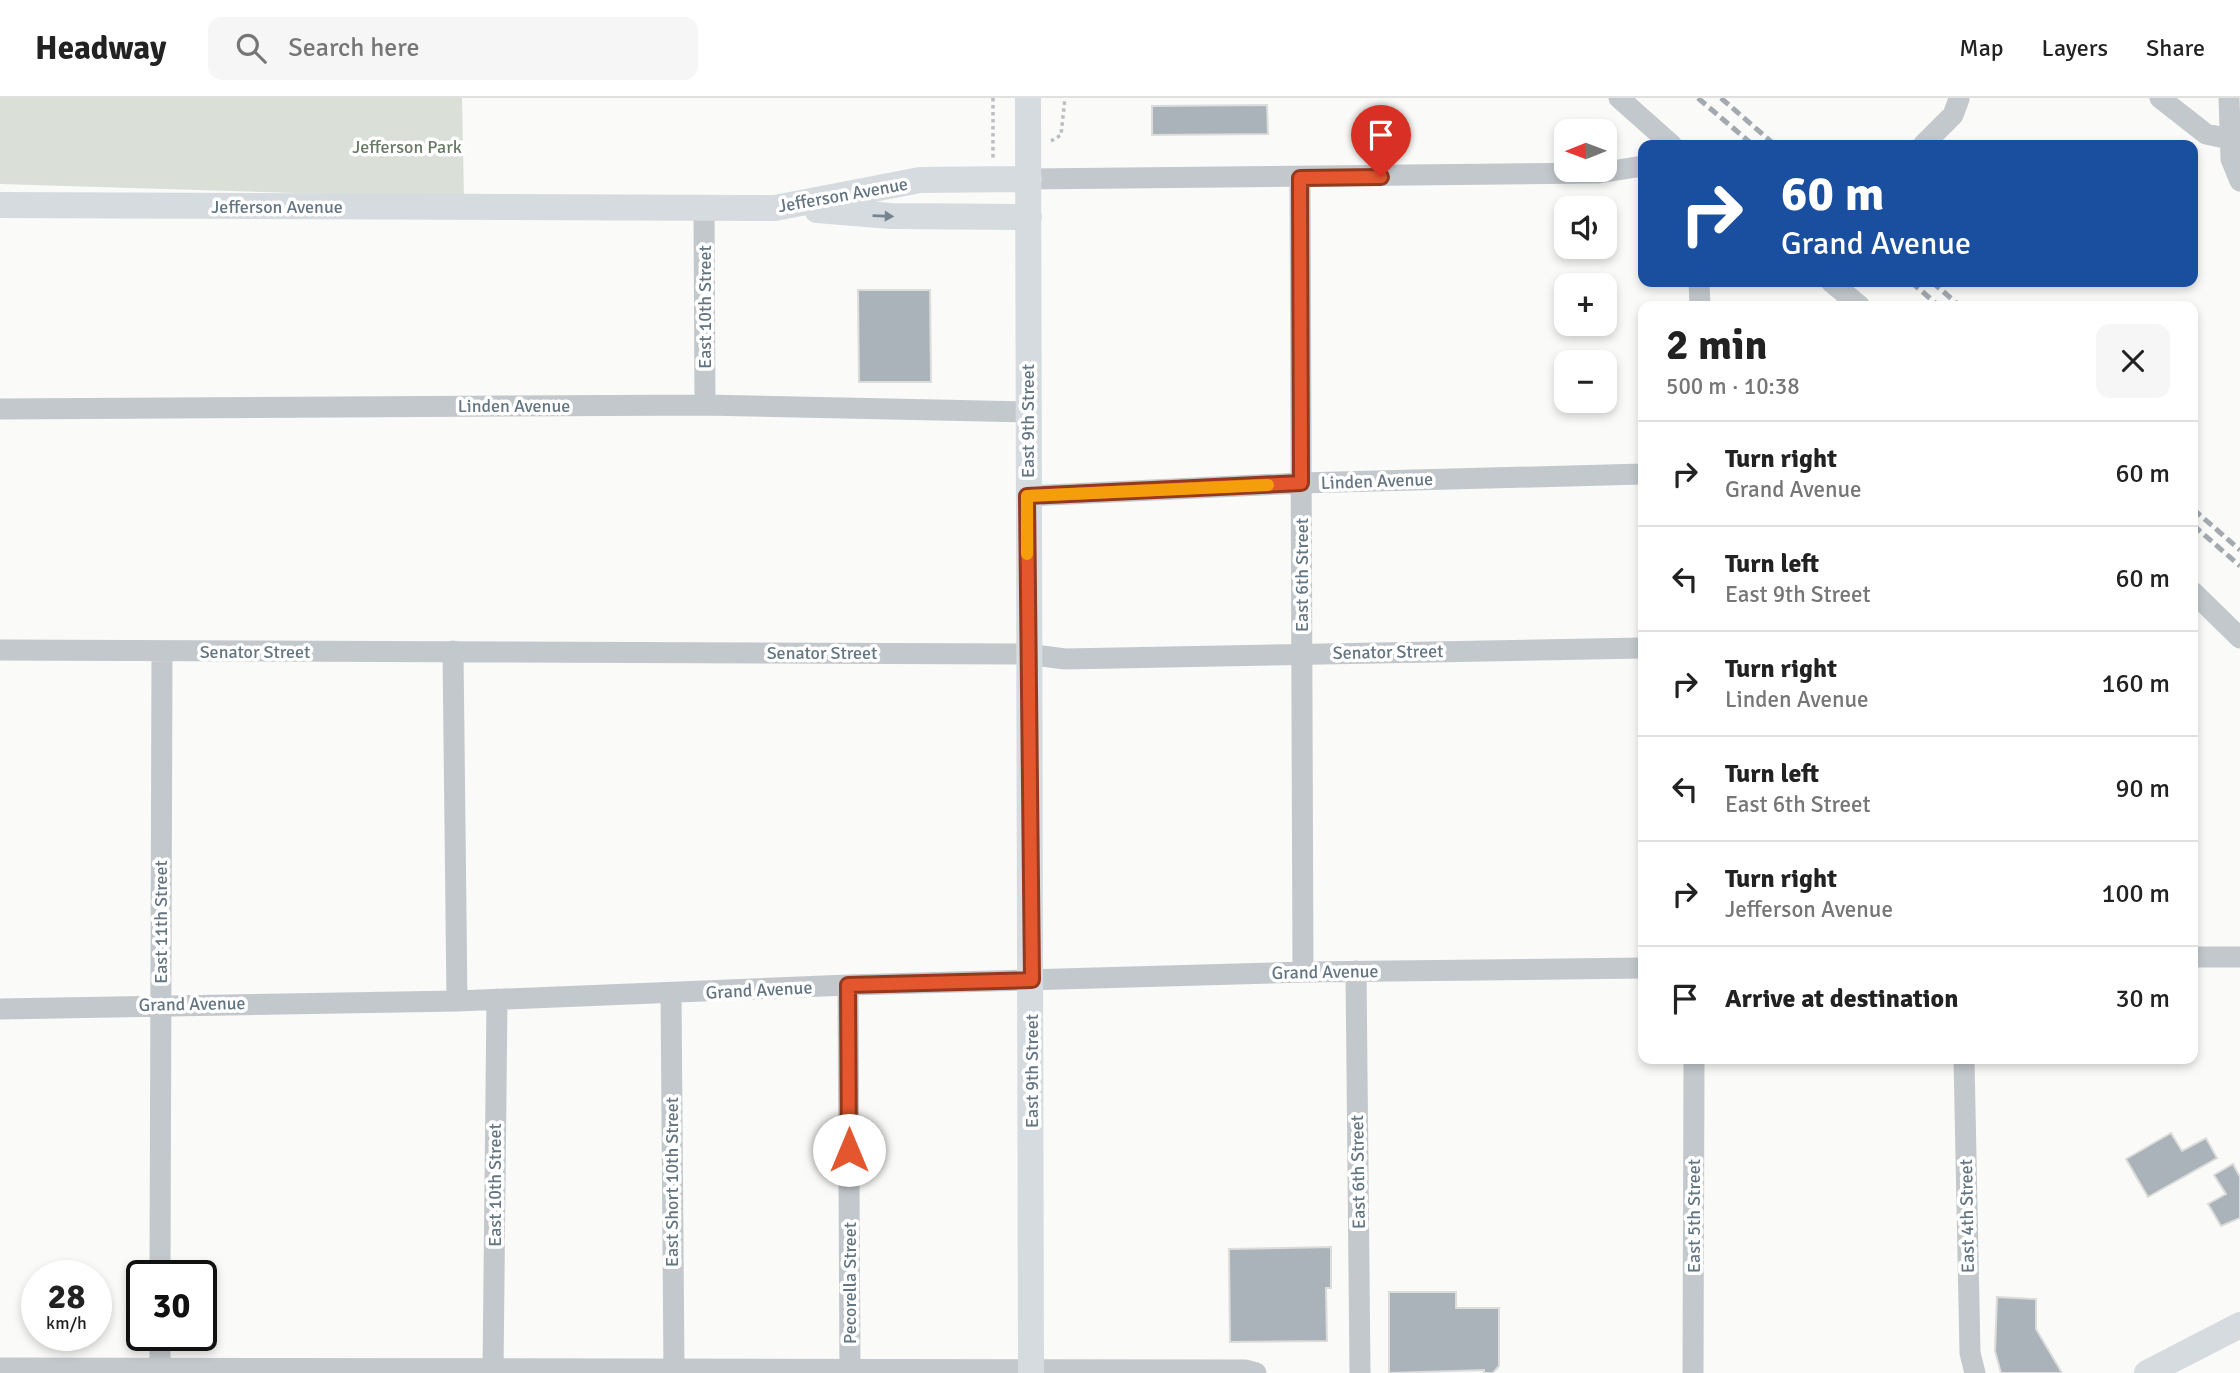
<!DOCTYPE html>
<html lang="en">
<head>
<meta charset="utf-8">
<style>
	body { margin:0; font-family:Signika,sans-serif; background:#f6f6f6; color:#222; height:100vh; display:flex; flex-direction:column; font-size:26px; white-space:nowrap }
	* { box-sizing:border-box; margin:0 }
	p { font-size:23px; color:#767676 }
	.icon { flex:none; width:38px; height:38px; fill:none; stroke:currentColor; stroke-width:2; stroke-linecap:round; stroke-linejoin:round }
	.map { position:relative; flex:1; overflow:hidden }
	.panel { position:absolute; left:1638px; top:203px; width:560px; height:763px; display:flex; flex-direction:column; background:#fff; border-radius:14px; box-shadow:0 4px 10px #0003 }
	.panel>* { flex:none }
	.hud { position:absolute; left:1638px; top:42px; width:560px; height:147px; border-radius:14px; box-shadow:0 4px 10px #0003; background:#1a4fa0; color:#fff; overflow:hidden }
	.needle { width:46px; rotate:269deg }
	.tools { position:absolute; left:1554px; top:21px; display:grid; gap:14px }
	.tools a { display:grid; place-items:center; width:63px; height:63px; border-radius:14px; background:#fff; box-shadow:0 4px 10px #0003; font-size:35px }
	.speed { position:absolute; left:21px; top:1162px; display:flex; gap:14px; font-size:35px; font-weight:700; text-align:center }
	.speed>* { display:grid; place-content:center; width:91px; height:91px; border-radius:50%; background:#fff; box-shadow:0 4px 10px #0003; line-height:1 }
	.speed small { font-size:18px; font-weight:400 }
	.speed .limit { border:4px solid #111; border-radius:10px; background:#fff; color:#111 }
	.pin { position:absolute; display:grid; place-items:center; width:60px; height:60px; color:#fff; margin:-72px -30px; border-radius:50% 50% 50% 0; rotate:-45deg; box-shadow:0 0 7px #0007 }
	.pin .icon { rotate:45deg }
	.me { position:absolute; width:77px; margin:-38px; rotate:0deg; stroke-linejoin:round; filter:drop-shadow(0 0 5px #0008) }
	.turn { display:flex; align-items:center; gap:24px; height:147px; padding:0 28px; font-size:32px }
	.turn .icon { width:91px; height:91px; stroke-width:2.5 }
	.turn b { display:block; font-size:49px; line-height:60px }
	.round { display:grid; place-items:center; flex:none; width:74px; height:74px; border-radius:14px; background:#f6f6f6 }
	.summary { display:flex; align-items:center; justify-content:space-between; height:119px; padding:0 28px }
	h1 { font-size:42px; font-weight:700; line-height:52px }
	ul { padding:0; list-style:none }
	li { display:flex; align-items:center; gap:21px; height:105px; padding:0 28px; border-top:2px solid #e0e0e0 }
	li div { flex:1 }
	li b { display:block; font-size:26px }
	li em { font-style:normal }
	header { display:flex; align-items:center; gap:42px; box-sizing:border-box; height:98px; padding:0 35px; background:#fff; border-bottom:2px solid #e0e0e0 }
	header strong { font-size:33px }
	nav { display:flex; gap:38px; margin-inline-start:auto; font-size:24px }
	.search { width:490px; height:63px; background:#f6f6f6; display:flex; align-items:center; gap:18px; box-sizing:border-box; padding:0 24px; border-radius:14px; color:#767676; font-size:26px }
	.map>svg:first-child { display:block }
	.green { fill:#dadfd7 }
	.building { fill:#aab3b9; stroke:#dcdcda; stroke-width:2 }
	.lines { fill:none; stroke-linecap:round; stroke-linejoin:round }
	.path { stroke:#bbbfc2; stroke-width:3.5; stroke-dasharray:3.5 3.5; stroke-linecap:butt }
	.minor { stroke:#c3c8cc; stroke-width:21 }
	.major { stroke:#d6dbdf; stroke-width:26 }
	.rail { stroke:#a2aab0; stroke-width:5; stroke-dasharray:10 5; stroke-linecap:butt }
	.oneway { fill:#768591 }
	.route-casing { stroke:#94391e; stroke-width:18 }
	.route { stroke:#e4572e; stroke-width:12 }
	.slow { stroke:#f59e0b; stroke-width:12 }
	.labels { text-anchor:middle; stroke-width:7; stroke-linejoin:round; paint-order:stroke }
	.park-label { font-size:18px; fill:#687a64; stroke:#fff }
	.street-label { font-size:18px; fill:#657683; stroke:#fff }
</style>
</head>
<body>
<header>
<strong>Headway</strong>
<div class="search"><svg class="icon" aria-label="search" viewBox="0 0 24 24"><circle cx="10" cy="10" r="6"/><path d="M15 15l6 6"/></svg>Search here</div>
<nav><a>Map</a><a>Layers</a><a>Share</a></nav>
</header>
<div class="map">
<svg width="2240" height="1275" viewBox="0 0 2240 1275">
	<rect width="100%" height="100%" fill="#fafaf8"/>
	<path class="green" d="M0,0h462l2,100 -464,-14z"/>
	<path class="building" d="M1267,7l1,29 -116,1v-29z
		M858,192h72l1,92h-72z
		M2171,1035l11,18 24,-13 11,20 -69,39 -22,-38z
		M2233,1066l7,13v41l-19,8 -13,-22 18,-10 -12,-19z
		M1331,1149v41h-5l1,53 -97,1 -1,-93z
		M1389,1194h67v16h43v58l-6,7h-9v-3l-95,3z
		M1997,1199l39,2v30l26,44h-61l-6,-22z"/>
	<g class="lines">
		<path class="path" d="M993,0v61
			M1051,43l10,-6 4,-37"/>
		<path class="minor" d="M1619,0l53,47
			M2160,0l46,36 24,5
			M2229,0l2,61 9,22
			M1923,47l30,-30 6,-16
			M1300,80l3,794
			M1029,81l570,-6 44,-7
			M704,111l1,196
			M1699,184l1,24
			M1831,184l29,24
			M0,311l705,-4 323,7
			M1027,398l274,-13 342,-9
			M2193,494l47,46
			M0,552l1027,4 38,5 578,-11
			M453,553l4,350
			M2193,859h47
			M1356,873l4,402
			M848,887l2,386
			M671,896l3,377
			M0,911l457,-8 391,-16 455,-13 340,-4
			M1964,961l6,294 5,20
			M160,1178l2,-624
			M0,1270l1245,2 11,3
			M160,1271v-34
			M493,1273l4,-372
			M1693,1275l1,-314"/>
		<path class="major" d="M1028,0l3,1275
			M0,107l775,3 145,-28 109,-1
			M817,112l74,6 138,1
			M2147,1275l93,-48"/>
		<path class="rail" d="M1698,0l55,47
			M1721,0l54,47
			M1911,184l28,24
			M1932,184l28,24
			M2193,411l47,41
			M2193,427l47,41"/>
	</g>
	<defs><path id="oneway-solid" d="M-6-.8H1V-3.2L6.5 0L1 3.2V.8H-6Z" transform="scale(1.75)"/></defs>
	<use class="oneway" href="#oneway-solid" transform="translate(883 118) rotate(2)"/>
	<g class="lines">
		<g class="route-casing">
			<path id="route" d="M849,1052l-1,-165 184,-5 -5,-484 274,-13 -1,-305 81,-1"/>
		</g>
		<use href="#route" class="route"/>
		<path class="slow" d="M1027,456v-58l241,-11"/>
	</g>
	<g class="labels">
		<g class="park-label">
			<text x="407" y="55">Jefferson Park</text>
		</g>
		<g class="street-label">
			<text transform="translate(843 97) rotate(-10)" y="6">Jefferson Avenue</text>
			<text x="277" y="115">Jefferson Avenue</text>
			<text transform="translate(705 209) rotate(-90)" y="6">East 10th Street</text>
			<text x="514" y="314">Linden Avenue</text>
			<text transform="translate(1028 323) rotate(-90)" y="6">East 9th Street</text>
			<text transform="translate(1377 383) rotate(-2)" y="6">Linden Avenue</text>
			<text transform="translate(1302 477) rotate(-90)" y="6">East 6th Street</text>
			<text x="255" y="560">Senator Street</text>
			<text transform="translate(1388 554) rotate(-1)" y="6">Senator Street</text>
			<text x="822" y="561">Senator Street</text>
			<text transform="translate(161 824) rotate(-90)" y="6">East 11th Street</text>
			<text transform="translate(1325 874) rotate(-1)" y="6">Grand Avenue</text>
			<text transform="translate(759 892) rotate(-3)" y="6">Grand Avenue</text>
			<text transform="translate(192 906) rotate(-1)" y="6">Grand Avenue</text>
			<text transform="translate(1032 973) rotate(-90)" y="6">East 9th Street</text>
			<text transform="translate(1358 1074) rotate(-91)" y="6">East 6th Street</text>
			<text transform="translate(672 1084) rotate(-90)" y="6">East Short 10th Street</text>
			<text transform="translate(495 1087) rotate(-90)" y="6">East 10th Street</text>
			<text transform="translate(1694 1118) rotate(-90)" y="6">East 5th Street</text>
			<text transform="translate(1967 1118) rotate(-91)" y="6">East 4th Street</text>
			<text transform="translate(850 1185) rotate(-90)" y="6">Pecorella Street</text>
		</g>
	</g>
</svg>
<div class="tools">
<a><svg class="needle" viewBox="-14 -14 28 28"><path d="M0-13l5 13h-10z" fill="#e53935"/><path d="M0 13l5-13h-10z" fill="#767676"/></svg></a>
<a><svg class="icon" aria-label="sound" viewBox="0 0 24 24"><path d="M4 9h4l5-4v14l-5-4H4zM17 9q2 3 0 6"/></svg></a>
<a>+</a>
<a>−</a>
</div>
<div class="speed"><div>28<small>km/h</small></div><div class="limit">30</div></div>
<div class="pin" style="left:1381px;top:79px;background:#d93025"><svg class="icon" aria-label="arrive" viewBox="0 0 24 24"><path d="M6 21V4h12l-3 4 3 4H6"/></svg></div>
<svg class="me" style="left:849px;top:1052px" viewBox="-20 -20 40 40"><circle r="19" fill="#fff"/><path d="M0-13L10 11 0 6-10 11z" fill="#e4572e"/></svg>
<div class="hud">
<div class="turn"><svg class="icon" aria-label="right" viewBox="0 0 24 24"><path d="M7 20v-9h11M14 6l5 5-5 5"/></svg><div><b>60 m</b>Grand Avenue</div></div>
</div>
<section class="panel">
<div class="summary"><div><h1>2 min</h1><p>500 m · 10:38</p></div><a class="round"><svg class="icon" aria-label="close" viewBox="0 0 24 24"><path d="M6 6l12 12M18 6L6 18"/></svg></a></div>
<ul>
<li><svg class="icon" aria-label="right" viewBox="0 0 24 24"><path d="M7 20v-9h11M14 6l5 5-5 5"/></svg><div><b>Turn right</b><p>Grand Avenue</p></div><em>60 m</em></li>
<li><svg class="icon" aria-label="left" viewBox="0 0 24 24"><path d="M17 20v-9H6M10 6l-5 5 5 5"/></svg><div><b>Turn left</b><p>East 9th Street</p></div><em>60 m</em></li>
<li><svg class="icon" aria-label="right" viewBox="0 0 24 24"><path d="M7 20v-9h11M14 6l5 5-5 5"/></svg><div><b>Turn right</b><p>Linden Avenue</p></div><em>160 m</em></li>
<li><svg class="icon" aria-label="left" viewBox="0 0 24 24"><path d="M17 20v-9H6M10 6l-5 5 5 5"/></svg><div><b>Turn left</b><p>East 6th Street</p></div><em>90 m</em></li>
<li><svg class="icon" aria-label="right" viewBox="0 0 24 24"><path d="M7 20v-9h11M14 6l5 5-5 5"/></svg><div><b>Turn right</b><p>Jefferson Avenue</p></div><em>100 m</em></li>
<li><svg class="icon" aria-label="arrive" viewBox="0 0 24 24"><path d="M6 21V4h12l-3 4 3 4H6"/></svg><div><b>Arrive at destination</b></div><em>30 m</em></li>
</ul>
</section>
</div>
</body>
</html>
